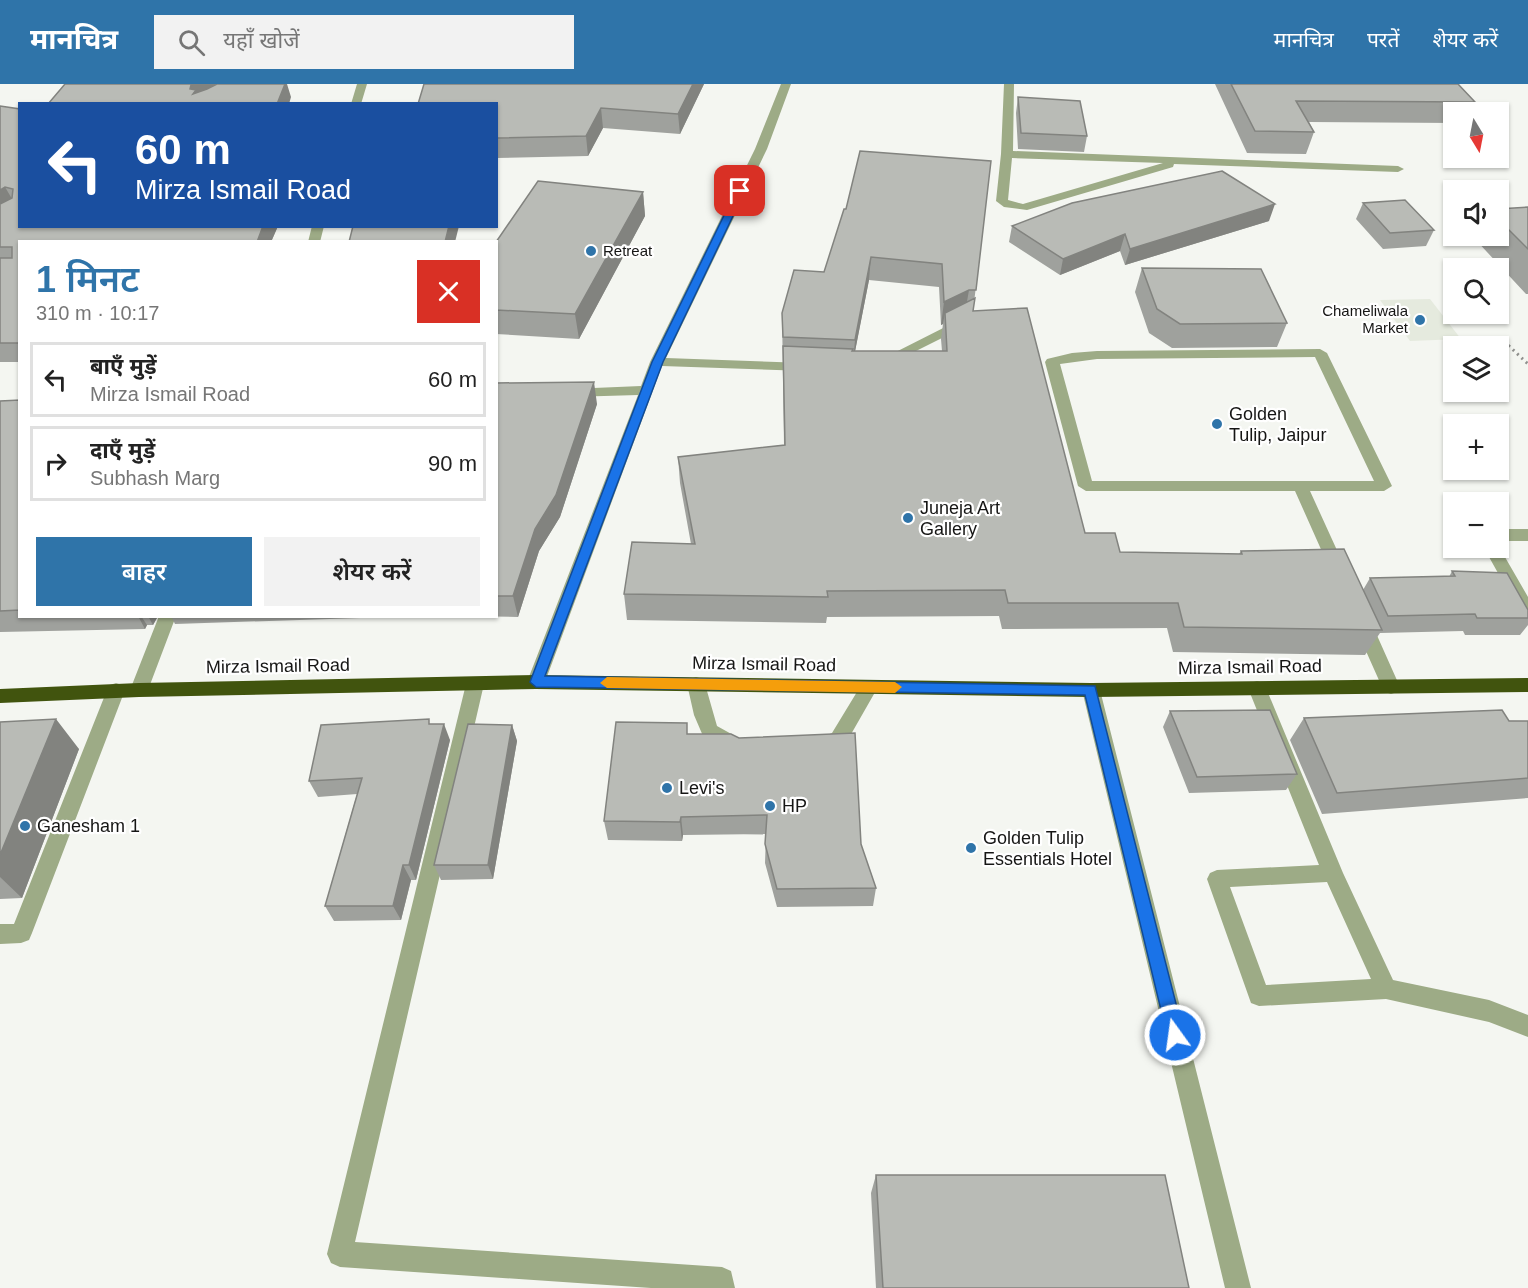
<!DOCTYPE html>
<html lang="hi">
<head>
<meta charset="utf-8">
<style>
	body { margin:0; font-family:Helvetica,"Noto Sans Devanagari",sans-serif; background:#f2f2f2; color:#222; height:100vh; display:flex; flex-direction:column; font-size:22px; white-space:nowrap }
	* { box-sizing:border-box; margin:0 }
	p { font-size:20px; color:#767676 }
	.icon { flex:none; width:33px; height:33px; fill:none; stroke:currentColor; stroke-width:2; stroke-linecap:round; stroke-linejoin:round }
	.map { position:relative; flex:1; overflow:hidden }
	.side { position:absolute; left:18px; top:156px; width:480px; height:378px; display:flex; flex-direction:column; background:#fff; border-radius:0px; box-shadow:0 2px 4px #0004 }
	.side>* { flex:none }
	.guide { position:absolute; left:18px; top:18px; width:480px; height:126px; border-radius:0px; box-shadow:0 2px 4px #0004; background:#1a4fa0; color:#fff; overflow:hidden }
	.needle { width:39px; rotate:170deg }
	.controls { position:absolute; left:1443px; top:18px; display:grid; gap:12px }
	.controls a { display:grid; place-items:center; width:66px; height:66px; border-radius:0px; background:#fff; box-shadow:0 2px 4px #0004; font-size:30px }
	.pin { position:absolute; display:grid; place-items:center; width:51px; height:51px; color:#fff; margin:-26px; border-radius:12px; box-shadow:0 3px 9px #0006 }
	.me { position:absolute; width:66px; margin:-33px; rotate:346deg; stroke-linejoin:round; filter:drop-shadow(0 0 4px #0008) }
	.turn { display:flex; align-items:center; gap:21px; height:126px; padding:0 18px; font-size:27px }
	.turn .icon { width:78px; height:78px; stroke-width:2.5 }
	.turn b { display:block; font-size:42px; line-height:51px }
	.round { display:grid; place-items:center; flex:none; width:63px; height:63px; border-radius:0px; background:#f2f2f2 }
	.summary { display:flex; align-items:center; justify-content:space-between; height:102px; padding:0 18px }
	h1 { font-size:36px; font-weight:600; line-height:45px; color:#2f74a9 }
	.action { display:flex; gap:12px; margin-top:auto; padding:12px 18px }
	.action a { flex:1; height:69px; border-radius:0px; background:#2f74a9; color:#fff; font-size:24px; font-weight:600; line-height:69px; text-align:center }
	.action a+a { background:#f2f2f2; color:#222 }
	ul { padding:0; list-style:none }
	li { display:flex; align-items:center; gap:18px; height:75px; margin:0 12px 9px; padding:0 6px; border:3px solid #e0e0e0; border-radius:0px }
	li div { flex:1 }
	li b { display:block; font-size:22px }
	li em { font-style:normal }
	header { display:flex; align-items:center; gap:36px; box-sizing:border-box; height:84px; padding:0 30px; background:#2f74a9; color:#fff }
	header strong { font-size:28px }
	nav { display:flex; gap:33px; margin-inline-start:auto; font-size:21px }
	.search { width:420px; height:54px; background:#f2f2f2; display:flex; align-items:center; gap:15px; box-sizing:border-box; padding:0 21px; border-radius:0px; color:#767676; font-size:22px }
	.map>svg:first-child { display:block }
	.built { fill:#e5eade }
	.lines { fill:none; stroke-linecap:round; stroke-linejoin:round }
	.path { stroke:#8f908d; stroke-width:3; stroke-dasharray:2 4; stroke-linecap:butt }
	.minor { fill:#9dab86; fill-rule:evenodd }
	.highway { fill:#41540e; fill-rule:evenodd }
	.wall { fill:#9fa19d; fill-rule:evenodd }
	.shaded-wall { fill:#82837f }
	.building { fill:#b9bbb6; stroke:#82837f; stroke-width:1.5 }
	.route { fill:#1a73e8; stroke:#114b97; stroke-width:1.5 }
	.slow { fill:#f59e0b }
	.poi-dot { fill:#2f74a9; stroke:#fff; stroke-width:2 }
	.labels { text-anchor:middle; stroke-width:4.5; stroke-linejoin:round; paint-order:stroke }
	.far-poi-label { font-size:15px; fill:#161615; stroke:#fff; text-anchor:start }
	.poi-label { font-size:18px; fill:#161615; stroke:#fff; text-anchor:start }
	.street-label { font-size:18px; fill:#161615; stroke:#fff }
</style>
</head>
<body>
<header>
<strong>मानचित्र</strong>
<div class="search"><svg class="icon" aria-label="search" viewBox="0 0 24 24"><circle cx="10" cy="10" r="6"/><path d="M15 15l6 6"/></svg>यहाँ खोजें</div>
<nav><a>मानचित्र</a><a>परतें</a><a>शेयर करें</a></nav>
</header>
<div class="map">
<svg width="1528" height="1204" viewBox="0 0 1528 1204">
	<rect width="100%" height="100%" fill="#f4f6f1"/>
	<path class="built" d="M1430,215l31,40 -51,2 -30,-41z"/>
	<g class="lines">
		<path class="path" d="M1461,255l47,6 20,19"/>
		<path class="minor" d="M357,0h10l-6,20h-10z
			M781,0h10l-24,65 -101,209 140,5 7,4 -7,4 -144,-5 -117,316 -3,5 -6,2 -6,-2 -3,-5 111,-287 -68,2 -7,-4 7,-4 71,-3 9,-24 105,-213z
			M1004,0h10l-1,67 385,15 6,3 -6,3 -224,-8 -1,3 -146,43 -23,-3 -8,-6 5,-47zM1012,74l151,5 -140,41 -15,-4z
			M312,142h12l-4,16h-12z
			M963,234l7,4 -2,3 -78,39 -5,1 -7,-4z
			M1320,265l7,4 65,133 -8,5h-74l36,79 -2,4h-12l-37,-83h-209l-8,-5 -33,-124 2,-3 25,-6 25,-2zM1315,273l59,124h-282l-32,-117 37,-5z
			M1498,445h30v12h-30z
			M1498,461l30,52v21l-6,-2 -38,-68h14z
			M159,532h17l-28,74 -3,5 -6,2 -6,-2 -3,-5z
			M1362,532l6,2 3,4 29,65 -3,5 -6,2 -6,-2 -3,-5 -29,-65 3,-4z
			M475,593l6,2 3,5 -129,558 367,25 9,4 4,17h-84l-311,-21 -9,-4 -4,-9 139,-570 3,-5z
			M696,593l6,2 3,5 12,42 27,15 2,5 -2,5 -7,3 -7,-3 -27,-15 -9,-21 -7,-31 3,-5z
			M869,596l6,2 3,5 -32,56 -25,11 -7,-3 -2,-5 2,-5 18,-8 31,-51z
			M1257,597l6,2 3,5 77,185 50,107 96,20 39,15v22l-39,-15 -103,-23 -127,7 -8,-3 -44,-124 3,-6 7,-3 102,-5 -71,-177 3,-5zM1327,798l44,97 -105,6 -36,-98z
			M116,599l6,2 3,5 -93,243 -3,7 -8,3 -21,1v-20h14l93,-234 3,-5z
			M1091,599l6,2 3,5 151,598h-26l-143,-598 3,-5z"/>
		<path class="highway" d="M536,591l555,8 437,-5v14l-437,5 -555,-8 -397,8 -139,6v-14l139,-6z"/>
	</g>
	<path class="wall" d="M424,0h280l-24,50 -77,-6 -15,28 -92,2v-54z
		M1215,0h243l17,18 -5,10h-16v11l-145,-1 5,10 -8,22 -59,-1z
		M1018,13l69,39 -3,16 -66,-3 -2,-36z
		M0,22l20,120h258l-7,16h-251v120h-20z
		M991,77l-18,150 112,222 35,19 119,2 2,-3 122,39 7,-12 79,-1 3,-6 76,39v15l-8,10h-55l-2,-4 -83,2 -15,22 -192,-3 -6,-24 -165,1 -3,-13 -172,1 -1,6 -199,-3 -3,-26 67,-50 -11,-61 -2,-26 106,-12 -2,-132 42,-41 22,-63zM869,196l70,7 2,38 2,-1 -2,15 1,12h-87z
		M643,108l2,24 -66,123 -83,-5v-92z
		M1363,119l71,27 -8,16 -43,3 -27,-30z
		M1528,123v87h-2l-52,-56 1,-2h23v-27z
		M1269,137l-144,44 -5,-14 -60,24 -51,-33 3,-16z
		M1142,184l145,55 -10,24 -105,1 -23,-15 -14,-41z
		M496,299l101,21 -37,113 -21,34 -21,66 -59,-1h37z
		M20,316v216h138l-5,9h-6l-2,4 -145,3v-231z
		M171,532h250l-246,8z
		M1170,627l127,63 -11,16 -97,3 -26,-66z
		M1304,634l224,3v77l-206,16 -32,-74z
		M0,638l79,27 -57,149 -22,1z
		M431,640l19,16 -34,140h-5l-10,40 -67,1 -9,-15 32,-112 -39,3 -9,-16z
		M512,641l5,16 -24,138 -52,1 -7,-15z
		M688,650l173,110 15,44 -3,18 -96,1 -12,-44 1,-29 -83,1 -1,6 -74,-1 -4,-19z
		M876,1091l313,113h-313l-5,-95z"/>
	<path class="shaded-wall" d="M193,0h27l-20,16 -10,-11 1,-4z
		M285,0h2l4,13 -2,7h-12z
		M693,0h11l-24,50 -2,-20z
		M601,24l2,20 -15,28 -2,-20z
		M5,103l10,17 -15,9v-23z
		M643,108l2,24 -66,123 -4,-25z
		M1275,120l-6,17 -144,44 5,-16z
		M263,142h15l-7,16h-14z
		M449,142h10l-4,16h-10z
		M1125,150l-5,17 -60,24 3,-16z
		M871,173l-2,23 -16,82 2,-22z
		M969,206l-4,23h-20l-2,11 -2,1 3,-23z
		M594,298l3,22 -37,113 -21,34 -21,66 -5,-21 22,-67z
		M138,532h3l6,9 -2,4z
		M148,532h10l-5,9z
		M56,635l23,30 -57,149 -22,-21v-22z
		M444,640l6,16 -34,140 -7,-15z
		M512,641l5,16 -24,138 -5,-14z
		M681,733l2,18 -1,6 -2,-19z
		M403,781l8,15 -10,40 -8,-14z"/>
	<path class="building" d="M65,0h128l-2,1 -1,4 6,1 -3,4 14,-5 10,-5h68l-8,20h-229z
		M424,0h269l-15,30 -77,-6 -15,28 -90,2v-34h-78z
		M1231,0h227l17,18 -179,-1 18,31 -59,-1z
		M1018,13l62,4 7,35 -66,-3z
		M0,22l20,3v117h243l-6,16h-237v101h-20v-85h12v-11h-12v-43l12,-6 1,-9 -8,-2 -5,3z
		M860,67l131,10 -15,129h-7l-25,12 -2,-38 -71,-7 -16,83 -72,-3 -1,-24 12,-43 30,2 20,-63h2z
		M1222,87l53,33 -145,45 -5,-15 -62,25 -51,-33 60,-23z
		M538,97l105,11 -68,122 -79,-4v-68z
		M1405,116l29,30 -44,3 -27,-30z
		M1528,123v42l-30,-30v-10z
		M353,142h96l-4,16h-96z
		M1142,184l119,1 26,54 -107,1 -23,-15z
		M975,214l-2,13 54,-3 58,225h30l5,19 122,2 -1,-3 103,-2 38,81 -198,-3 -6,-24h-170l-3,-13 -178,1 1,6 -204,-3 8,-52 63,2 -17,-87 107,-12 -2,-99 70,3 -1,2h95l-2,-38z
		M594,298l-38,113 -21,34 -22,67h-17v-213z
		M20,316v210l-20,1v-210z
		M1452,487l55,2 21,37v8h-51l-2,-4 -87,2 -18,-38 85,-2z
		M1270,626l27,64 -100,3 -27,-66z
		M1502,626l7,11h19v57l-191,15 -33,-75z
		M56,635l-56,136v-133z
		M429,635v5h15l-35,141h-6l-10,41h-68l37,-128 -53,3 12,-56z
		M616,638l71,1v11h44l8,4 116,-5 6,111 15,44 -99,1 -12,-45 2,-29 -86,2 -1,5 -76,-1z
		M468,640l44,1 -24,140h-54z
		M876,1091h289l24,113h-306z"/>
	<path class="route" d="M740,105l5,2 -82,171 -118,314 550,10 89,349 -3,6 -6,2 -6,-2 -2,-6 -82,-340 -549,-8 -6,-5 122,-320 84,-171z"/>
	<path class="slow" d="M607,593l288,5 7,5 -7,6 -288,-5 -7,-5z"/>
	<g class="poi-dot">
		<circle cx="591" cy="167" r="6"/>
		<circle cx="1420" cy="236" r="6"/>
		<circle cx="1217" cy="340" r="6"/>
		<circle cx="908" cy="434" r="6"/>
		<circle cx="667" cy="704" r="6"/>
		<circle cx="770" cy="722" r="6"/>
		<circle cx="25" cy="742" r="6"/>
		<circle cx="971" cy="764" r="6"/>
	</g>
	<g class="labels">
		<g class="far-poi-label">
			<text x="603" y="172">Retreat</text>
			<text x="1408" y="232" text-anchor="end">Chameliwala<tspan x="1408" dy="17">Market</tspan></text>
		</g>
		<g class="poi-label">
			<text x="1229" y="336">Golden<tspan x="1229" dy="21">Tulip, Jaipur</tspan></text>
			<text x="920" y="430">Juneja Art<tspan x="920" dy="21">Gallery</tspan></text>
			<text x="679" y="710">Levi's</text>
			<text x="782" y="728">HP</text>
			<text x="37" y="748">Ganesham 1</text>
			<text x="983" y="760">Golden Tulip<tspan x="983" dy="21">Essentials Hotel</tspan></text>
		</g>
		<g class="street-label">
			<text transform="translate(764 580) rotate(1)" y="6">Mirza Ismail Road</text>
			<text transform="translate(278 582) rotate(-1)" y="6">Mirza Ismail Road</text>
			<text transform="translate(1250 583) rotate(-1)" y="6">Mirza Ismail Road</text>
		</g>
	</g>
</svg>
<div class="controls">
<a><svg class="needle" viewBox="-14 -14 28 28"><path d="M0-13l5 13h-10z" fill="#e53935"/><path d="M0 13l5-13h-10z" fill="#767676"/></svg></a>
<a><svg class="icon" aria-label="sound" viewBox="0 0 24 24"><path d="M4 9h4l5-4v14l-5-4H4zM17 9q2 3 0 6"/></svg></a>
<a><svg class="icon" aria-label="search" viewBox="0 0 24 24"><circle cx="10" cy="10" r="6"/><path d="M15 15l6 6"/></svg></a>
<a><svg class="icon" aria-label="layers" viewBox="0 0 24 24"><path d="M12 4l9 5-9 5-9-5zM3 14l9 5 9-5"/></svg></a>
<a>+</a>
<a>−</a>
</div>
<div class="pin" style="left:740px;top:107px;background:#d93025"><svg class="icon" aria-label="arrive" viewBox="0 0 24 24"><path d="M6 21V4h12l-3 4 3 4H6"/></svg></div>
<svg class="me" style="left:1175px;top:951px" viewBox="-20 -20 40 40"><circle r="17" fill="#1a73e8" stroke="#fff" stroke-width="3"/><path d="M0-11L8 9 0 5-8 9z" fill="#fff"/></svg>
<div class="guide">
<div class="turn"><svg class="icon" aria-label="left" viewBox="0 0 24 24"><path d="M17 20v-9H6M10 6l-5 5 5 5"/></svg><div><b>60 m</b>Mirza Ismail Road</div></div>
</div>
<section class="side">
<div class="summary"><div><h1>1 मिनट</h1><p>310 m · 10:17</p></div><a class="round" style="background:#d93025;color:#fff"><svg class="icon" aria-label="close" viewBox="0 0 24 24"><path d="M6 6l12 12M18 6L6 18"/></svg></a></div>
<ul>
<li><svg class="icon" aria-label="left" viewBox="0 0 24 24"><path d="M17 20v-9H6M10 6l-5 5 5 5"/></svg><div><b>बाएँ मुड़ें</b><p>Mirza Ismail Road</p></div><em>60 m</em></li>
<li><svg class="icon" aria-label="right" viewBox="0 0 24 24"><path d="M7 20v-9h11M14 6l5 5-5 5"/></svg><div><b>दाएँ मुड़ें</b><p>Subhash Marg</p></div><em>90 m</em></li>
</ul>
<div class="action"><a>बाहर</a><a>शेयर करें</a></div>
</section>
</div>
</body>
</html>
